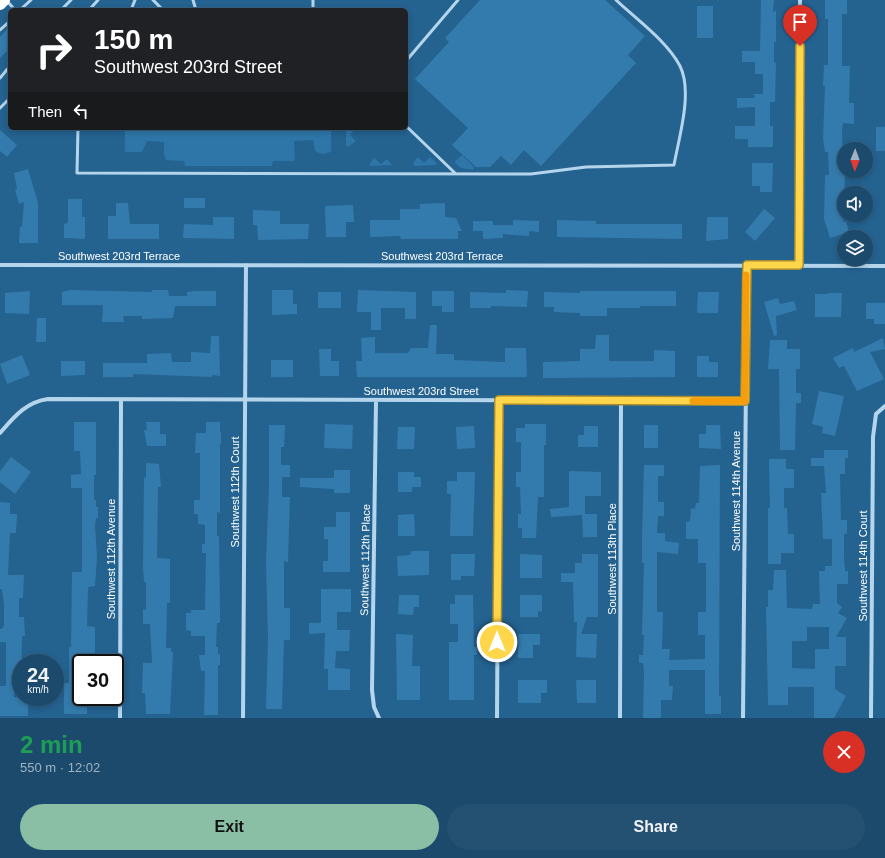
<!DOCTYPE html>
<html lang="en">
<head>
<meta charset="utf-8">
<style>
	body { margin:0; font-family:Helvetica,sans-serif; background:#245172; color:#f1f3f6; height:100vh; display:flex; flex-direction:column; font-size:15px; white-space:nowrap }
	* { box-sizing:border-box; margin:0 }
	p { font-size:13px; color:#a0b3c2 }
	.icon { flex:none; width:22px; height:22px; fill:none; stroke:currentColor; stroke-width:2; stroke-linecap:round; stroke-linejoin:round }
	.map { position:relative; height:718px; overflow:hidden }
	.side { display:flex; flex-direction:column; background:#1b4a6c; flex:1 }
	.side>* { flex:none }
	.guide { position:absolute; left:8px; top:8px; width:400px; height:122px; border-radius:6px; box-shadow:0 2px 6px #0003,0 0 0 1px #39627f; background:#202124; color:#fff; overflow:hidden }
	.needle { width:26px; rotate:181deg }
	.controls { position:absolute; left:837px; top:142px; display:grid; gap:8px }
	.controls a { display:grid; place-items:center; width:36px; height:36px; border-radius:50%; background:#1b4a6c; box-shadow:0 2px 6px #0003,0 0 0 1px #39627f; font-size:20px }
	.speed { position:absolute; left:12px; top:654px; display:flex; gap:8px; font-size:20px; font-weight:700; text-align:center }
	.speed>* { display:grid; place-content:center; width:52px; height:52px; border-radius:50%; background:#1b4a6c; box-shadow:0 2px 6px #0003,0 0 0 1px #39627f; line-height:1 }
	.speed small { font-size:10px; font-weight:400 }
	.speed .limit { border:2px solid #111; border-radius:6px; background:#fff; color:#111 }
	.pin { position:absolute; display:grid; place-items:center; width:34px; height:34px; color:#fff; margin:-41px -17px; border-radius:50% 50% 50% 0; rotate:-45deg; box-shadow:0 0 4px #0007 }
	.pin .icon { rotate:45deg }
	.me { position:absolute; width:44px; margin:-22px; rotate:0deg; stroke-linejoin:round; filter:drop-shadow(0 0 3px #0008) }
	.turn { display:flex; align-items:center; gap:14px; height:84px; padding:0 20px; font-size:18px }
	.turn .icon { width:52px; height:52px; stroke-width:2.5 }
	.turn b { display:block; font-size:28px; line-height:34px }
	.then { display:flex; align-items:center; height:38px; padding:0 20px; background:#0003; gap:8px; font-size:15px }
	.round { display:grid; place-items:center; flex:none; width:42px; height:42px; border-radius:21px; background:#245172 }
	.summary { display:flex; align-items:center; justify-content:space-between; height:68px; padding:0 20px }
	h1 { font-size:24px; font-weight:700; line-height:30px; color:#1e9e55 }
	.button { display:flex; gap:8px; margin-top:auto; padding:8px 20px }
	.button a { flex:1; height:46px; border-radius:24px; background:#8abfa5; color:#111; font-size:16px; font-weight:700; line-height:46px; text-align:center }
	.button a+a { background:#245172; color:#f1f3f6 }
	.map>svg:first-child { display:block }
	.green { fill:#2e76a8 }
	.building { fill:#347bad; fill-rule:evenodd }
	.lines { fill:none; stroke-linecap:round; stroke-linejoin:round }
	.lane { stroke:#b5d5ec; stroke-width:3 }
	.street { stroke:#b5d5ec; stroke-width:4 }
	.highway { stroke:#fff; stroke-width:12 }
	.route-casing { stroke:#a68a30; stroke-width:10 }
	.route { stroke:#ffd54a; stroke-width:7 }
	.slow { stroke:#f59e0b; stroke-width:7 }
	.labels { text-anchor:middle; stroke-width:4; stroke-linejoin:round; paint-order:stroke }
	.street-label { font-size:11px; fill:#fff; stroke:#246290 }
</style>
</head>
<body>
<div class="map">
<svg width="885" height="718" viewBox="0 0 885 718">
	<rect width="100%" height="100%" fill="#246290"/>
	<path class="green" d="M125,128h206v24l-9,2 -7,-3 -2,-11 -19,1 1,18 -1,2h-21l-1,5h-87l-1,-5 -18,-1 -2,-5v-13l-17,-1 -5,11h-17z
		M346,128l9,1 -5,6 6,6 -8,6 -2,-2z
		M462,155l12,12 -1,3 -12,-2 -6,-5v-2z
		M418,157l6,6 6,-6 6,5v3l-22,1 -1,-3z
		M374,158l7,6 6,-5 5,6 -22,1v-3z"/>
	<path class="building" d="M480,0h125l40,36 -17,19 8,8 -95,103 -17,-16 -13,15 -10,-9 -11,11h-14l-24,-22 16,-17 -53,-49 34,-37 -4,-4z
		M761,0h13l-1,12 3,-1v31h-2v20l2,1 -1,39h-5v24h3v21h-25v-8h-13v-13h20v-19l-18,1v-10h18l-1,-4h9v-20h-8v-12h-13v-11h18z
		M825,0h22v14h-5v52h8l-1,37h5v21l-11,-1 -1,6 1,46h2l-2,47 3,-1 3,11 -19,6 -6,-19 1,-44h4l-1,-23h-3l-2,-14 2,-52h-2l1,-21h4v-46h-3z
		M697,6h16v32h-16z
		M10,26v22l-10,10v-21z
		M876,127h9v24h-9z
		M0,130l17,15 -10,12 -7,-6z
		M752,163h21l-1,29h-12v-6h-8z
		M28,169l10,34v40h-19l1,-16h2l2,-25 -5,2 -4,-15h2l-3,-16z
		M184,198h21v10h-21z
		M68,199h14v18h3v22l-21,-1v-14l4,-1z
		M116,203h12l2,21h29v15h-51v-23h8z
		M445,203v14l11,1 6,13h-4v8h-57l-1,-3 -30,1v-17h30v-11h20v-5z
		M353,205l1,17h-8v15h-20l-1,-31z
		M764,209l11,9 -20,23 -10,-9z
		M253,210l27,1v13h29l-1,15 -50,1 -1,-15h-4z
		M213,217h21v22l-51,-1 1,-14 29,1z
		M707,217h21v22l-22,2z
		M513,220l26,1v11l-10,-1v5l-26,-2v4l-20,1v-8h-10v-10h20v4h20z
		M557,220l39,1v3h86v15l-125,-2z
		M70,290l82,2v-2h16l1,6h18v-4l8,-1h21v15h-41l-2,12 -31,1v-3h-19l1,6h-22l1,-17h-41v-13z
		M272,290h21v14h4v10l-25,1z
		M358,290l58,2v27h-11v-11h-24v22h-10v-18h-14z
		M506,290l22,1 -1,16 -36,-1v2h-21v-16l36,1z
		M30,291l-1,23 -24,-1v-20z
		M432,291h22v21h-12v-6h-10z
		M580,291h96v15h-36v2h-33v8h-27v-3l-26,-1v-5h-10v-15l36,1z
		M318,292h23v16h-23z
		M698,292h21l-1,21h-21z
		M828,293h14l-1,24h-26v-23h13z
		M778,298l2,6 14,-3 3,9 -21,6 1,19 -3,1 -10,-34z
		M866,303h19v21h-11v-5h-8z
		M37,318h9v24h-10z
		M430,325h7l-1,29h18v6l51,2v-14h21l1,29h-170l-1,-16h6l-1,-23 14,-1v16h33l3,-5h17z
		M596,335h13v26h45v-11l21,1v26l-132,1v-16l37,-1v-12h15z
		M211,336h8l1,40 -8,-1v2l-79,-3v3h-30v-14h44v-9l24,-1 1,9h19v-10l19,1z
		M883,338l2,11 -15,3 14,27 -27,12 -13,-25 -5,2 -6,-10 20,-10 1,4z
		M770,340h17v9h13v20h-4v24h5v10h-5l-1,47h-15l-1,-81h-11z
		M319,349h12v12h8v15h-19z
		M22,355l8,20 -23,9 -7,-20z
		M697,356h12v6h9v15h-21z
		M271,360h22v17h-22z
		M61,361h24v14l-24,1z
		M819,391l25,5 -9,40 -13,-3 1,-6 -11,-3z
		M74,422h22v53h-2v25h2v7h2v11h-2l-1,7 2,32 -2,29 -7,1 -1,39 8,1v29h-9v7h-5v34h6v17h-23v-31h5v-36h2l1,-75h10v-84h-11v-13l10,-1 -1,-23h-6z
		M146,422h14v12h6v12h-19l-3,-16h3z
		M206,422h14v10h1v12h-1v69l-3,-1v24h2l1,74v13h-3l-1,24h2v7h2v11h-2v50h-14l1,-44h-4l-2,-16h6v-19h-14v-5l-5,-1v-17h5v-3h14l1,-57h-4v-9h3v-19l-7,-1v-10h-4v-14h6v-47h-5l1,-20h10z
		M325,424l28,1 -1,24 -28,-1z
		M525,424h21v21h-2v52h-6l-2,41h-14v-10h-4v-14h3l-1,-27h-4v-15h5v-30h-5v-14h9z
		M269,425h16l-1,22h-3v18h9v12h-8v20h8l-2,65 -4,-1v47h6v32h-6l-2,69h-16l2,-70 -2,-78 3,-74z
		M644,425h14v23h-14z
		M706,425h14l1,24 -22,-1v-14h7z
		M474,426l1,22 -18,1 -1,-22z
		M584,426h14v21h-20v-12h6z
		M398,427h17l-1,22h-17z
		M824,450h24v8h-3v16h-5l1,46h6v14h-3v24l1,13h3v13h-11v19l5,4 -4,6 9,5 -11,19h10v29h-11v23l11,7 -12,22h-20v-31h-26v18h-20l-2,-98h2v-17h5l1,-20h12l1,38 25,1 1,-5h7l-1,-33h6v-5h7v-27h-9l-2,-46h5l-2,-27h-13v-8h13zM807,627h22v22h-14v20l-23,-1v-27h15z
		M11,457l20,15 -16,22 -15,-12v-11z
		M769,459h17v10h8v19h-10v20h3l1,26h6v19h-13v11h-13v-56h2z
		M146,463l13,1 2,23h-3l-1,71 13,1v44h-3l-1,45h5v4h2l-3,62h-24l-1,-21h-3l1,-30h9l-2,-39h-7v-15l3,1v-28h-2l-1,-15 1,-90 2,1z
		M644,465h20v11h-6v26h6v14h-6l-1,17h8v8l14,2 -1,11 -21,-2v60h6l-1,37h8l-1,11 36,-1v-24h-7v-23h8v-49h-8v-24h-12v-17l4,-1 1,-13 4,1 1,-6h3l1,-37 20,-1 -1,231h2v18h-16v-44h-36v16h4l-1,14h-11v18h-18l1,-46 -1,-9h-4v-8h4l1,-20h-2l2,-72h-2v-24z
		M334,470h16v23h-16v-4l-34,-2v-9h34z
		M569,471l32,1v24h-16v18h12v23h-14l-1,-22 -31,2 -1,-8 19,-2z
		M398,472h16v5h7v10h-9v5h-14z
		M457,472h18l-2,64h-23l1,-42h-4v-13h10z
		M0,502l10,1v11h7l-1,19h-6l-2,42h16l-1,23h-4v19h5l1,19h-3l-1,44h-6l-1,17h14v19h-28v-30h6v-44h-6v-13h2l2,-4v-20l-2,-16h-2z
		M336,512h14v60h-27v-11h5v-22h-4v-12h12z
		M414,514l1,22h-17v-21z
		M412,551h17v24l-31,1 -1,-20 13,-1z
		M451,554h24l-1,22h-13v4h-10z
		M520,554l22,1v23h-22z
		M582,554h16v63h-11l-6,17h16l-1,24 -20,-1 1,-35h-3l-1,-40h-12v-9h14v-10h7z
		M321,589h30v23h-14v18h13l-1,21h-13l-1,17 15,1v21h-22v-21h-4l1,-36 -16,1v-11h12z
		M399,595h20v12h-5l-1,8 -15,-1z
		M455,595h18l1,52h4l-1,8h-3v45h-25v-58h9v-18h-8v-20h5z
		M520,595h22v17l-4,-1v6h-18z
		M396,634l17,1 -1,31h8v34h-23z
		M518,634h22v11h-7v13h-15z
		M518,680h29v13h-6v10h-23z
		M576,680h20v23h-19z"/>
	<g class="lines">
		<path class="lane" d="M153,0l10,10
			M193,0l3,10
			M313,0v10
			M7,1l8,9
			M20,10l11,-10
			M61,10l10,-10
			M89,10l9,-10
			M131,10l4,-10
			M0,30l10,-9
			M406,61l52,-61
			M0,78l10,-12
			M0,108l10,-10
			M406,126l50,48
			M78,128l-1,45 454,1 55,-7 88,-2c5,-28 19,-73 6,-99 -13,-25 -44,-47 -64,-66"/>
		<path class="street" d="M0,265l885,1
			M799,265l1,-265
			M376,401l-4,289 2,17 5,11
			M0,433c14,-16 26,-31 48,-34l697,2
			M120,718l1,-318
			M243,718l3,-453
			M497,718l2,-318
			M620,718l1,-318
			M743,718l4,-453
			M871,718l2,-281 3,-23 9,-8"/>
		<path class="highway" d="M0,4l4,-4"/>
	</g>
	<g class="lines">
		<g class="route-casing">
			<path id="route" d="M497,642l2,-242 246,1 2,-136h52l1,-219"/>
		</g>
		<use href="#route" class="route"/>
		<path class="slow" d="M693,401h52l1,-126"/>
	</g>
	<g class="labels">
		<g class="street-label">
			<text x="119" y="260">Southwest 203rd Terrace</text>
			<text x="442" y="260">Southwest 203rd Terrace</text>
			<text x="421" y="395">Southwest 203rd Street</text>
			<text transform="translate(736 491) rotate(-90)" y="4">Southwest 114th Avenue</text>
			<text transform="translate(235 492) rotate(-90)" y="4">Southwest 112th Court</text>
			<text transform="translate(111 559) rotate(-90)" y="4">Southwest 112th Avenue</text>
			<text transform="translate(612 559) rotate(-90)" y="4">Southwest 113th Place</text>
			<text transform="translate(365 560) rotate(-89)" y="4">Southwest 112th Place</text>
			<text transform="translate(863 566) rotate(-90)" y="4">Southwest 114th Court</text>
		</g>
	</g>
</svg>
<div class="controls">
<a><svg class="needle" viewBox="-14 -14 28 28"><path d="M0-13l5 13h-10z" fill="#e53935"/><path d="M0 13l5-13h-10z" fill="#a0b3c2"/></svg></a>
<a><svg class="icon" aria-label="sound" viewBox="0 0 24 24"><path d="M4 9h4l5-4v14l-5-4H4zM17 9q2 3 0 6"/></svg></a>
<a><svg class="icon" aria-label="layers" viewBox="0 0 24 24"><path d="M12 4l9 5-9 5-9-5zM3 14l9 5 9-5"/></svg></a>
</div>
<div class="speed"><div>24<small>km/h</small></div><div class="limit">30</div></div>
<div class="pin" style="left:800px;top:46px;background:#d93025"><svg class="icon" aria-label="arrive" viewBox="0 0 24 24"><path d="M6 21V4h12l-3 4 3 4H6"/></svg></div>
<svg class="me" style="left:497px;top:642px" viewBox="-20 -20 40 40"><circle r="17" fill="#ffd54a" stroke="#fff" stroke-width="3"/><path d="M0-11L8 9 0 5-8 9z" fill="#fff"/></svg>
<div class="guide">
<div class="turn"><svg class="icon" aria-label="right" viewBox="0 0 24 24"><path d="M7 20v-9h11M14 6l5 5-5 5"/></svg><div><b>150 m</b>Southwest 203rd Street</div></div>
<div class="then">Then<svg class="icon" aria-label="left" viewBox="0 0 24 24"><path d="M17 20v-9H6M10 6l-5 5 5 5"/></svg></div>
</div>
</div>
<section class="side">
<div class="summary"><div><h1>2 min</h1><p>550 m · 12:02</p></div><a class="round" style="background:#d93025;color:#fff"><svg class="icon" aria-label="close" viewBox="0 0 24 24"><path d="M6 6l12 12M18 6L6 18"/></svg></a></div>
<div class="button"><a>Exit</a><a>Share</a></div>
</section>
</body>
</html>
